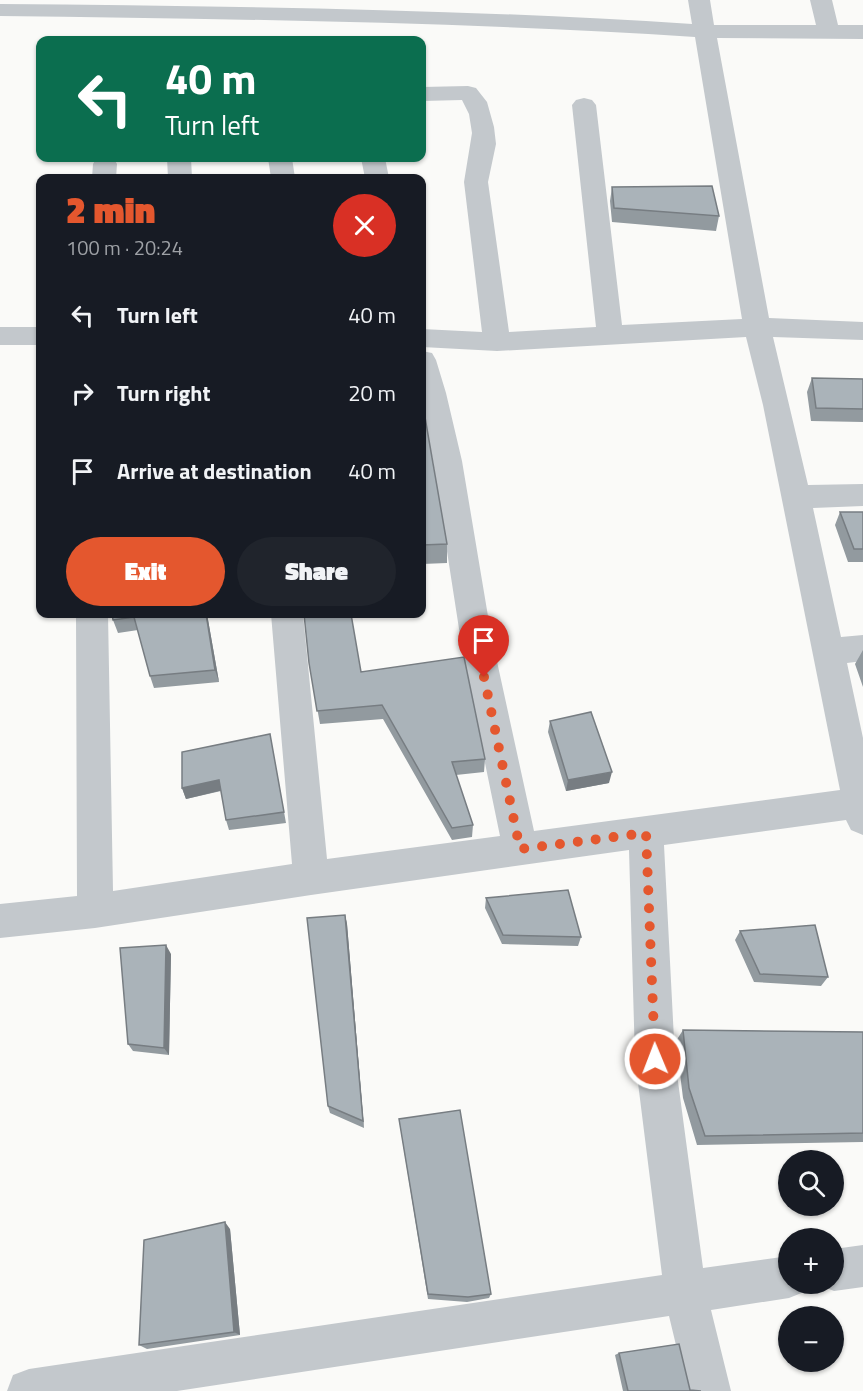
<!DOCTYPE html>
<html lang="en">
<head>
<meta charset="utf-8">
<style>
	body { margin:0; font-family:"Titillium Web",sans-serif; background:#20242c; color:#f1f3f6; height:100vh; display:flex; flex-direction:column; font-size:22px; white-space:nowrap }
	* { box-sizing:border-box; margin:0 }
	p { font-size:20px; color:#9ea1a6 }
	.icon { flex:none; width:33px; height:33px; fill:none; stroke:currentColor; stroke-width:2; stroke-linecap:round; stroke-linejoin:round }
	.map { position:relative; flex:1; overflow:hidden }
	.side { position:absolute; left:36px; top:174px; width:390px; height:444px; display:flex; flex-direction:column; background:#171b24; border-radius:12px; box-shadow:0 2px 4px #0004 }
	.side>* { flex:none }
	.guide { position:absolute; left:36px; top:36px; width:390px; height:126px; border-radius:12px; box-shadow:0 2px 4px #0004; background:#0b6e4f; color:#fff; overflow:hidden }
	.fabs { position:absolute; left:778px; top:1150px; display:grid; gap:12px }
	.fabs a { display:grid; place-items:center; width:66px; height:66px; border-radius:50%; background:#171b24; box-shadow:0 2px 4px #0004; font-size:30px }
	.pin { position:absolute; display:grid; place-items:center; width:51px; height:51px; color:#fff; margin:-62px -26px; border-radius:50% 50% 50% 0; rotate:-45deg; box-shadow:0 0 6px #0007 }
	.pin .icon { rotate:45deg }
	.me { position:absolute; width:66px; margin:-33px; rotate:359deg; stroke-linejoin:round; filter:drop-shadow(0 0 4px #0008) }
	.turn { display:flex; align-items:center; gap:21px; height:126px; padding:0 30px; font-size:27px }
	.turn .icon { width:78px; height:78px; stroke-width:2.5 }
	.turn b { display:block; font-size:42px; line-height:51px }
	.round { display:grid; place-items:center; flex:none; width:63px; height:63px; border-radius:32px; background:#20242c }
	.headline { display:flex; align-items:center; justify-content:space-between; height:102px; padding:0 30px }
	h1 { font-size:36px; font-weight:800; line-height:45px; color:#e4572e }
	.action { display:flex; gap:12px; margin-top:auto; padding:12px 30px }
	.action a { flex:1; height:69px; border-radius:36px; background:#e4572e; color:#fff; font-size:24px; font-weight:800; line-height:69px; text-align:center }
	.action a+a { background:#20242c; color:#f1f3f6 }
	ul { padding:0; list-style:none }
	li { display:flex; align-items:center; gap:18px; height:78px; padding:0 30px }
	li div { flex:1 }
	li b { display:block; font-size:22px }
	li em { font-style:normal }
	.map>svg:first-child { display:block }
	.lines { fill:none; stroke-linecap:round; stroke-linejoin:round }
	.minor { fill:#c3c8cc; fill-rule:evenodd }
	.wall { fill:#929a9f }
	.shaded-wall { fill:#777d82 }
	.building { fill:#aab3b9; stroke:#777d82; stroke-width:1.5 }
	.route { stroke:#e4572e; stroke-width:10; stroke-dasharray:0 18 }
</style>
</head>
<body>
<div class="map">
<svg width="863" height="1391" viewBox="0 0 863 1391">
	<rect width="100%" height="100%" fill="#fafaf8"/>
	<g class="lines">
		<path class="minor" d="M688,0h22l4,25h102l-6,-25h22l6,25h25v14l-146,-1 52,280 94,4v18l-90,-3 35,148 55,-1v22l-50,2 28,129 22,-2v26l-16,2 16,75v97l-12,-5 -5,-10 -182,25 11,214 28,209 86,-12v28h18l-3,8 -15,6 -78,12 20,81h-44l-18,-75 -492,75h-170l6,-16 16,-6 633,-94 -27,-216 -6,-209 -318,45 -216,33 -95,10v-34l77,-8 -1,-282h32l5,277 179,-27 -21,-250h32l24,245 173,-23 -36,-175 -31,-200 -11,-55v-55l10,2 4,7 10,33 16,68 29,173 43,197 306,-41 -77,-385 -17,-68 -249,14 -75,-4v-18l60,3 -18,-150 8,-49 -3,-19 -7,-14 -40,1v-14l46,-1 8,2 11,14 7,25 2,17 -8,38 21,150 87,-5 -24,-222 4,-5 8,-2 8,2 4,5 26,220 120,-6 -47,-282c-232,-15 -463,-18 -695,-21v-12c231,2 462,5 692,20z
			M109,158l5,1 3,5 -1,14h-24l1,-14 3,-5z
			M167,158h24l1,20h-24z
			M268,158h24l3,20h-24z
			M361,158h24l4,20h-24z
			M0,327h40v18h-40z
			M863,1245v42l-29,4 -15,-6 15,-1v-35z"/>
	</g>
	<path class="wall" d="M612,187l107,29 -3,15 -104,-9 -2,-21z
		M812,378l51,1v43l-52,-1 -4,-29z
		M422,400l25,144v19l-25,1z
		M840,512h23v50h-15l-13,-37z
		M112,614h95l12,68 -65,6 -4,-12 -12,-46 -20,3 -5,-13z
		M863,650v37l-8,-23z
		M309,663l52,9 124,87 -1,13 -28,3 17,50 -1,12 -20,3 -69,-121 -63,5z
		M550,721l59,62 -43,8 -18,-59z
		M270,734l16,89 -57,7 -3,-10 -5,-29 -35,8 -4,-11z
		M486,898l95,39 -3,9 -76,-2 -17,-36z
		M345,915l2,9 17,204 -34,-15 -2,-7z
		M740,931l88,46 -7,9 -67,-4 -19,-42z
		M171,954l-2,101 -36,-4 -5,-7z
		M683,1030l180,2v110l-166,3 -14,-47 -7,-57z
		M399,1119l92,175 -2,4 -22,4 -39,-3z
		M230,1229l10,106 -93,14 -8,-4z
		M619,1353l71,37 11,1h-78l-8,-36z"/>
	<path class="shaded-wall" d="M206,614h1l12,68 -4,-12z
		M612,772l-3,11 -43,8 2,-11z
		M219,780l4,10 -37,9 -4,-11z
		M345,915l2,9 17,204 -1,-7z
		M166,945l5,9 -2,101 -5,-7z
		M225,1222l5,7 10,106 -6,-3z"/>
	<path class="building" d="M712,186l7,30 -105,-8 -2,-21z
		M812,378l51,1v30l-47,-1z
		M422,400l25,144 -25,1z
		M840,512h23v37h-9z
		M112,614h94l9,56 -65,6 -16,-59 -21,3z
		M304,614h47l10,58 103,-15 21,102 -33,3 21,63 -21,3 -70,-123 -65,6 -8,-48z
		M591,712l21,60 -44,8 -18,-59z
		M270,734l14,78 -58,8 -7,-40 -37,8v-36z
		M568,890l13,47 -78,-2 -17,-37z
		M345,915l18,206 -35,-15 -21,-188z
		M815,925l13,52 -68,-3 -20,-43z
		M166,945l-2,103 -36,-4 -8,-96z
		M683,1030l180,2v101l-158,3 -16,-48z
		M460,1110l31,184 -23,3 -40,-3 -29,-175z
		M225,1222l9,110 -95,13 5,-105z
		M679,1344l11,46 11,1h-73l-9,-38z"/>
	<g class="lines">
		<path class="route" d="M484,677l36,172 126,-16 9,226"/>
	</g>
</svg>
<div class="fabs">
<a><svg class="icon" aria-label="search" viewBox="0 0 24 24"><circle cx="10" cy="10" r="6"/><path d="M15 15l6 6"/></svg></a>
<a>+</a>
<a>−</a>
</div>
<div class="pin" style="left:484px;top:677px;background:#d93025"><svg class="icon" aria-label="arrive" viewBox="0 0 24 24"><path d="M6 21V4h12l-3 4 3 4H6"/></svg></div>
<svg class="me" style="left:655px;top:1059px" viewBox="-20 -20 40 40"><circle r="17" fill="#e4572e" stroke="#fff" stroke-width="3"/><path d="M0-11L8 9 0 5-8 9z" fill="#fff"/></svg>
<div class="guide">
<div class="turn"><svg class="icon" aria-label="left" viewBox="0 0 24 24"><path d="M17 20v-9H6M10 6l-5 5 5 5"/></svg><div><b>40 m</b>Turn left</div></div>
</div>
<section class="side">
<div class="headline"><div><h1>2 min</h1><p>100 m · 20:24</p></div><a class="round" style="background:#d93025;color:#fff"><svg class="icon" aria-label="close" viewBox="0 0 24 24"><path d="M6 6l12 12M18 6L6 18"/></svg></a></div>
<ul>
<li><svg class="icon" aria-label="left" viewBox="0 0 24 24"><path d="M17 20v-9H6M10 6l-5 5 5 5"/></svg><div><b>Turn left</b></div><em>40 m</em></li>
<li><svg class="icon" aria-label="right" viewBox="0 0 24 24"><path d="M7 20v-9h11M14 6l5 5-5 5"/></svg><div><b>Turn right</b></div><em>20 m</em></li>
<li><svg class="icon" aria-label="arrive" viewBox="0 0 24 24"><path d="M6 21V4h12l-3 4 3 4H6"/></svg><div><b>Arrive at destination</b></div><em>40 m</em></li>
</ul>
<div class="action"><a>Exit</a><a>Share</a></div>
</section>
</div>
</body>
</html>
